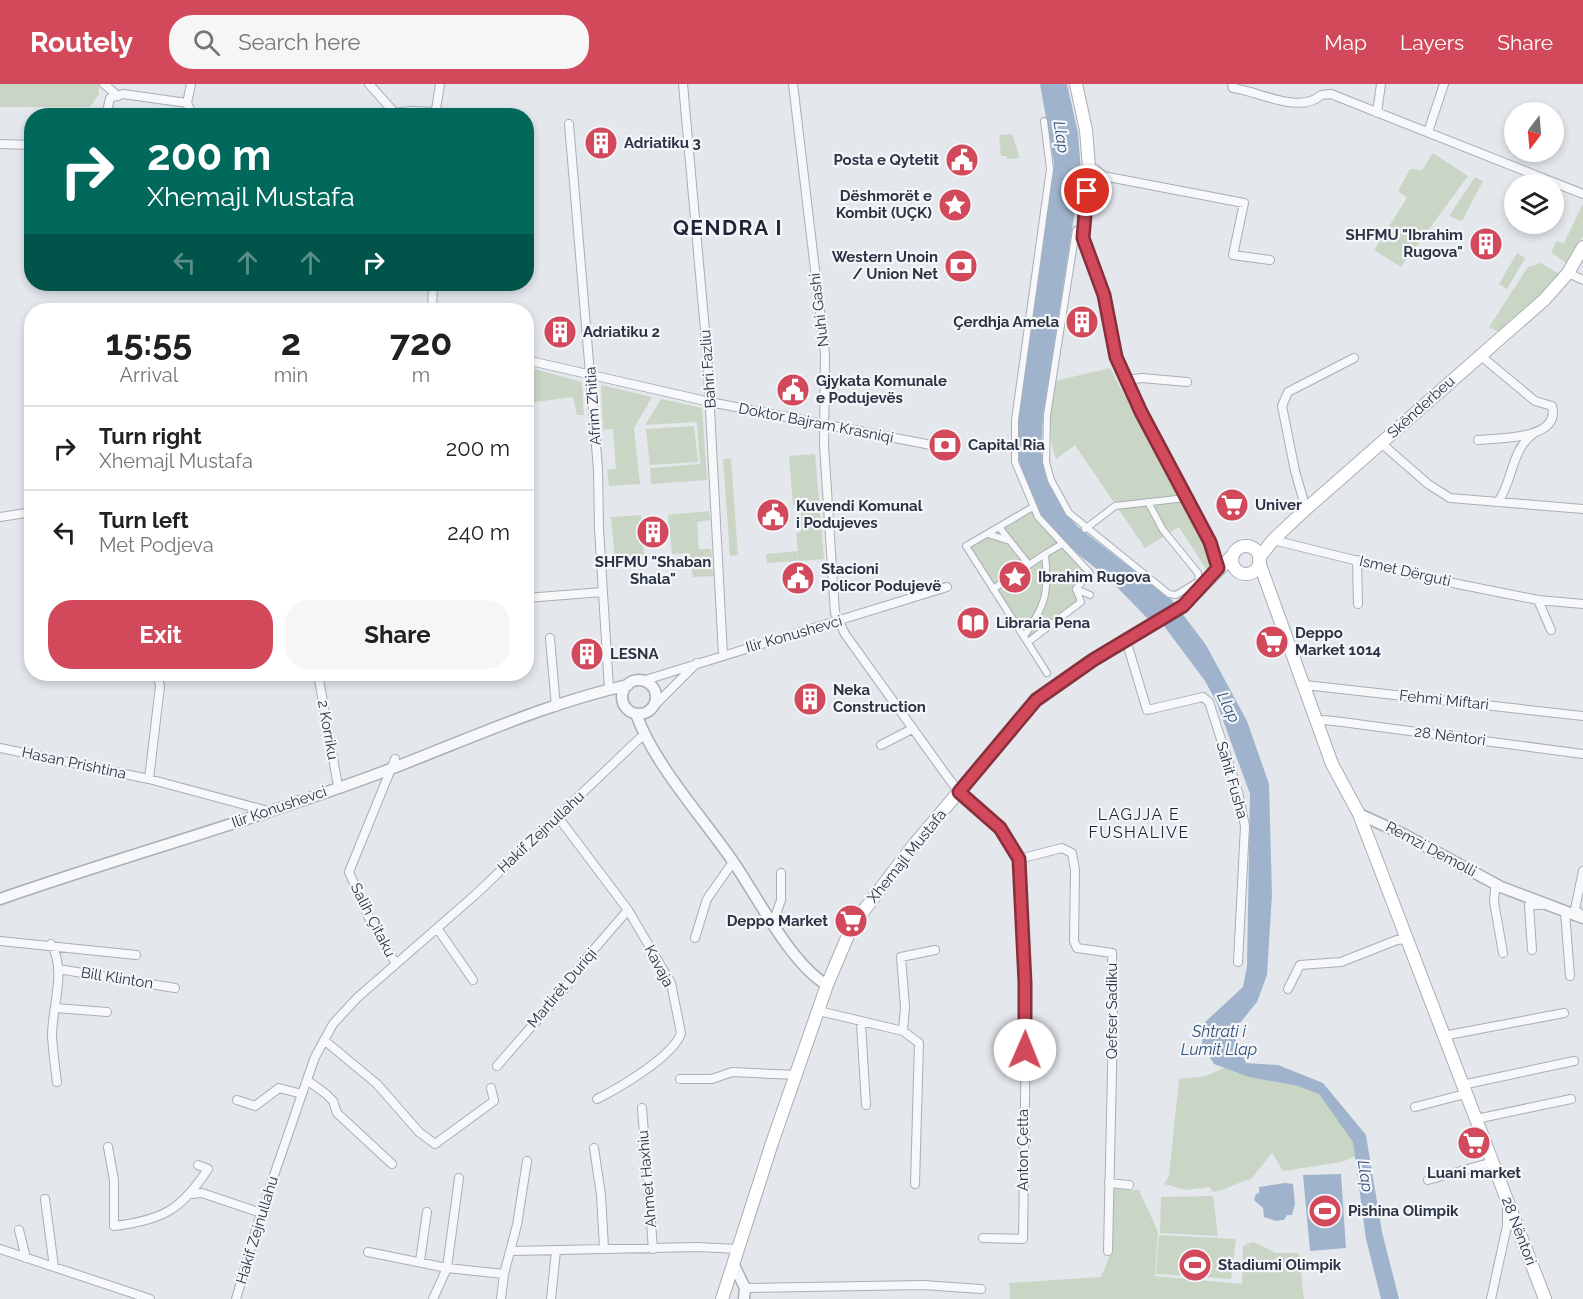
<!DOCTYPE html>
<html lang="en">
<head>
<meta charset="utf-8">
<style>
	body { margin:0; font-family:Raleway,sans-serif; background:#f6f6f6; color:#202124; height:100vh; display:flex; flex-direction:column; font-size:22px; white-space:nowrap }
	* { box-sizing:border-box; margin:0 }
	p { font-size:20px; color:#757577 }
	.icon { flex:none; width:33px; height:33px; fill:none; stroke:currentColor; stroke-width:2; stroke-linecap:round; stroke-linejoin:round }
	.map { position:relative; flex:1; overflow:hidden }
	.drawer { position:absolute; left:24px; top:219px; width:510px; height:378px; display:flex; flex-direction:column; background:#fff; border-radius:24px; box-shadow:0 3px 9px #0003 }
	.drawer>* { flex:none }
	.guide { position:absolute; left:24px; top:24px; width:510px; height:183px; border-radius:24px; box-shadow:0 3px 9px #0003; background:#00695c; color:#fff; overflow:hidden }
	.needle { width:39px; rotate:196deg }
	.buttons { position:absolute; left:1504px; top:18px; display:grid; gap:12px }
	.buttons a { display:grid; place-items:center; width:60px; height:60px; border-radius:50%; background:#fff; box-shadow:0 3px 9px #0003; font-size:30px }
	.pin { position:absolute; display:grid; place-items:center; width:51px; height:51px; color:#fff; margin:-26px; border:3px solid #fff; border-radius:50%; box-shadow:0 2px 6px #0007 }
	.me { position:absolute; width:66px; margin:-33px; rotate:1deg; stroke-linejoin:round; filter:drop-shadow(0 0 4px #0008) }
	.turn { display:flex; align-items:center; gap:21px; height:126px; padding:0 24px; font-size:27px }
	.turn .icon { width:78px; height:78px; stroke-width:2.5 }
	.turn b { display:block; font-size:42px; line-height:51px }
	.lanes { display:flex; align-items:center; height:57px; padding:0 24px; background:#0003; justify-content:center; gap:30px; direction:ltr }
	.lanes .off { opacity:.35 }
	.eta { display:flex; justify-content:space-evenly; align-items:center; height:102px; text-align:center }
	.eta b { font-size:36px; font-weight:700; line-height:42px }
	.button { display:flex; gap:12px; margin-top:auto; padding:12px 24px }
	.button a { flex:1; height:69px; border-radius:24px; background:#d1495b; color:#fff; font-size:24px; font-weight:700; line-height:69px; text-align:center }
	.button a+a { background:#f6f6f6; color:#202124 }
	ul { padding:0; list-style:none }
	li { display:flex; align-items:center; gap:18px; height:84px; padding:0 24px; border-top:2px solid #e0e0e0 }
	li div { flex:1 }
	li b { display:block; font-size:22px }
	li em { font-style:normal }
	header { display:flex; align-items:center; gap:36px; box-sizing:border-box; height:84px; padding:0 30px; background:#d1495b; color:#fff }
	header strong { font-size:28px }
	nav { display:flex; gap:33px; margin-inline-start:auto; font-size:21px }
	.search { width:420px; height:54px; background:#f6f6f6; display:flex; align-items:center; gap:15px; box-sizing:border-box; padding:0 21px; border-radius:24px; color:#757577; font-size:22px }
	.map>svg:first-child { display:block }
	.green { fill:#c9d6c5 }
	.water { fill:#9fb4cc }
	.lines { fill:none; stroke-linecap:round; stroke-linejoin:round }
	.pedestrian-casing { stroke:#a9aeb7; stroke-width:8 }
	.minor-casing { stroke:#a9aeb7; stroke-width:10 }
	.tertiary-casing { stroke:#a9aeb7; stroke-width:13 }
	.secondary-casing { stroke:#a9aeb7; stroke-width:14 }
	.pedestrian { stroke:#f7f8fa; stroke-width:6 }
	.minor { stroke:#f7f8fa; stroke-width:8 }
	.tertiary { stroke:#f7f8fa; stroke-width:10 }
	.secondary { stroke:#fff; stroke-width:12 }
	.route-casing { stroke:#882f3b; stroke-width:15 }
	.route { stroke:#d1495b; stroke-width:10 }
	.labels { text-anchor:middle; stroke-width:4.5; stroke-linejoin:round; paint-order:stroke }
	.poi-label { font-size:15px; font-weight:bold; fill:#2b3445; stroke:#f4f6f9; text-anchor:start }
	.street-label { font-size:15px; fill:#2b3445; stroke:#f4f6f9 }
	.water-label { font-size:16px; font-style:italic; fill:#34527a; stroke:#f4f6f9 }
	.neighbourhood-label { font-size:16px; letter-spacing:1.5px; fill:#1d2536; stroke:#f4f6f9 }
	.district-label { font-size:21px; font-weight:bold; letter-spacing:1.5px; fill:#1d2536; stroke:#f4f6f9 }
</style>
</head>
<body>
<header>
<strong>Routely</strong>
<div class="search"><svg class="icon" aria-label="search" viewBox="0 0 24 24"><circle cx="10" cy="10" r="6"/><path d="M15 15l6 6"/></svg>Search here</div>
<nav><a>Map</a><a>Layers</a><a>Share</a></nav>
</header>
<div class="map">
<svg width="1583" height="1215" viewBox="0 0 1583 1215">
	<rect width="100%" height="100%" fill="#e4e7ec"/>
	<path class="green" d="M0,0h99v10l-9,13h-90z
		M1012,50l8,24 -13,1 -1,-3h-5l-2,-21z
		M1433,69l35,23 -67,91 -27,-17 33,-52 -9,-7 12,-22 12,1z
		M1475,93l8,4 -21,40 -13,-5z
		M1583,120v32l-16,28 -16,-12 6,-11 7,2z
		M1517,169l8,5 -18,31 -8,-5z
		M1541,179l20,12 -58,59 -14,-7 39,-60z
		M531,284l51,14 2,33h-7l-4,-18 -44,6z
		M1110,284l110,209 -6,4 -35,-54 -34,21 -70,-103 -19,14c-10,-26 -5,-52 -1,-78z
		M601,301l51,12 -18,31 6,56 -31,2 -2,-16 9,-1 -3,-40 -10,1z
		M661,315l41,9 5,72 -56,4 -1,-16 50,-4 -3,-42 -52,3z
		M694,342l4,36 -48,3 -4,-36z
		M815,370l9,105 -26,2 -1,-7v7l-30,2 -1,-9 32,-3 -2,-18 5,-1v-27h-8l-4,-49z
		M723,375h8l7,96 -8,1z
		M1033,423l57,66 -14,16 5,13 -53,40 -62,-96 22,-12 21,7 -6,-16z
		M709,427l1,9 -13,2 2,27h12l3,27 -21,1 -3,-24 -18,1 -4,-39z
		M641,431l3,42 -29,2 -4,-42z
		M1226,983l93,22 39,49 2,16 -18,8 -59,9 -11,-18 -21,26c-14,3 -24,11 -38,13l-3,-5 -24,3 -22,-6 5,-8 10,-97 27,-3z
		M1112,1105l27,1 19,42 -3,44 87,8 1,-38 10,-4 23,11h23l5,46h-294l-1,-16 92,-6 10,-25z
		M1213,1112l5,40 -58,-3 1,-36z
		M1159,1151l77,4 -5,40 -75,-5z"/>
	<path class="water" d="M1040,0h27l11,49 3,38 -38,246 -2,34 5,25 17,33 14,17 95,74 34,45 41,76 22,63 3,111 -5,80 -10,27 -21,26v13l10,22 32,2 45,18 43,52 16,97 17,67h-18l-15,-60 -13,-97 -34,-48 -21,-8 -49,-9 -35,-13 -12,-19 1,-21 40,-37 4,-21 3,-172 -34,-93 -11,-20 -41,-55 -17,-8 -38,-39 -41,-33 -25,-27 -16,-30 -9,-32 -2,-21 38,-273z
		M1341,1090l5,74 -36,3 -7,-76z
		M1285,1099l8,1 2,20 -3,11h-5l-3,5 -8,1 -12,-4 -1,-9 -9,-8 2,-6 3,-1v-6z"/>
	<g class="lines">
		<g class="pedestrian-casing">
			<path id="pedestrian" d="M1044,37l6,48 -35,251v42l23,55 52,56 -14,16 14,6
				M1076,146l-29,185 -1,47 5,18 18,33 100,81 7,1 23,-14 -1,-8 -35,-43 -15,-28
				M1033,423l-67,39 81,127
				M999,443l30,38
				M1085,445l30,-23 71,-8
				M988,450l22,7
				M1003 492a10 10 0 1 1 20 0a10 10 0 1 1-20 0Z
				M993,505l52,-35
				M1024,552c22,-31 25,-44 21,-82l17,-10
				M1028,558l53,-40 -5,-13"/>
		</g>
		<g class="minor-casing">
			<path id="minor" d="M104,0l14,12
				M369,0l25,28
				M683,0l24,269 16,302
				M793,0l32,270 -1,91 11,168 10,21 99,138 15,20 41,36 19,31 7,170 -3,210 -40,-1
				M1232,0l1,4c25,3 67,27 88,7l10,-1 252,100
				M187,19l4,-19
				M187,19l6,13
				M1377,29l4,-29
				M106,32l4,-18 13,-4 64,9
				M369,32l42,-5 24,1
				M435,32l5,-32
				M569,40l29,345 1,60 10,160
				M1428,48l16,-48
				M0,60l32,1
				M1089,83l6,2 8,7 141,27 -11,52 37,5
				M1568,189l15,7
				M432,226l1,-26
				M526,276l184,42 221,43
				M1125,296l17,-2 45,4
				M1478,356c20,-2 83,0 74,-34l-17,-5 -54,-45
				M1381,359l47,41 22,14 133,11
				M1498,418c15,-21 13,-52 35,-68
				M1306,425l-11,-38 -13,-65 6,-14 66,-34
				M0,433l32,-5
				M1273,456l150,37 115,23 45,4
				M1357,476l1,44
				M526,514l77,-6
				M1538,516l13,30
				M550,554l6,69
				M1126,556l21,70 56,-13 6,5 29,90 7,34 -7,136
				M318,590l20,112
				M642,597l305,-94
				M1305,601l278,31
				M652,624l45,-45
				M1318,640l6,-4 18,2 241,32
				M881,661l31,-16
				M0,664l149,31 119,32
				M395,675l-46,113 20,46 27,46
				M149,695l11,-93 -3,-12
				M558,733l70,93 43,73 10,50c-7,23 -62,55 -84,66
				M1019,775l43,-11 10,5 3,17 -1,71 3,7 35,5 1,72 -5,226
				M1501,803l-6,2 -1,13 9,51
				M1565,828l5,64
				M1583,832l-8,-7 8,-38
				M773,839l8,-23v-27
				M437,844l36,52
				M695,854l12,-39 26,-37
				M0,857l136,14
				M51,860c16,27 1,62 1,92 1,15 3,31 5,46
				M1532,866l-3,-45h13
				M58,885l117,19
				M1288,905l12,-24 41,-3 56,-22 10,-1
				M56,924l51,4
				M819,927l84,20 16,12 -4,141
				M861,939l5,82
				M903,947l2,-24 -4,-50 34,-7
				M1443,952l121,-23
				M324,956l53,44 42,48 16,12 59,-43 -3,-13
				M497,982l69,-79 17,-25 45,-52
				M680,995h32l20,-7 65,3
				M307,996l19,14 7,7 4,12 55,51
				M1462,1001l112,-24
				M237,1016l18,6 24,-18 23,6
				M1415,1023l50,-13
				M642,1024l11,141
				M1476,1035l95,-20
				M108,1063l6,33v46c49,-6 67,-16 94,-57l-10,-4
				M594,1064l7,47 3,53
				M1428,1096l65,-18
				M1109,1099l20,2
				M192,1110l10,-1 59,20
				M45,1115l9,68
				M19,1146l7,28
				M0,1165l150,50
				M512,1167l185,-4 41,2
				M368,1168l79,16 57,6
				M420,1177l7,-49
				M745,1204l178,-3 58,4
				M236,1215l25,-86 41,-119 13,-37 18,-33 24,-26 118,-103 165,-157 6,-3
				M433,1215l14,-31 12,-90
				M501,1215l3,-25 13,-49 10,-64
				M551,1215l5,-48
				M1491,1215l16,-73v-18"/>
		</g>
		<g class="tertiary-casing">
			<path id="tertiary" d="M622 613a17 17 0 1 1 34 0a17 17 0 1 1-34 0Z
				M636,630c19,52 66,102 98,149 24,35 57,101 93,122
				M1359,730l44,20 98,53 82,31
				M0,815c126,-44 255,-79 380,-126 82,-31 163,-69 248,-88
				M734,1181l11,23 -1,11"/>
		</g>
		<g class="secondary-casing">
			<path id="secondary" d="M1076,0l10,46 3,37 -6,71 21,57 12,62 25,55 69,130 8,26
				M1232 476a14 14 0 1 1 28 0a14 14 0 1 1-28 0Z
				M1259,474l14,-18 33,-31 238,-209 24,-27 15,-26
				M1259,478l73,202 27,50 186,485
				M722,1215l50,-156 55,-158 25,-59 61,-80 123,-146 57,-40 90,-54 50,-51"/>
		</g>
		<use href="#pedestrian" class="pedestrian"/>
		<use href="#minor" class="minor"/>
		<use href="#tertiary" class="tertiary"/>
		<use href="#secondary" class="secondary"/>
	</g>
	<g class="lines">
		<g class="route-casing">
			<path id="route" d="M1025,966v-67l-6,-124 -19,-31 -41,-36 77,-92 57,-40 90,-54 35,-38 -8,-26 -69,-130 -25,-55 -12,-62 -21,-57 4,-47"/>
		</g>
		<use href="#route" class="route"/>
	</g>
	<defs>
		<g id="building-disc" transform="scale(1.725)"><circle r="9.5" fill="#d1495b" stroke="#f4f6f9"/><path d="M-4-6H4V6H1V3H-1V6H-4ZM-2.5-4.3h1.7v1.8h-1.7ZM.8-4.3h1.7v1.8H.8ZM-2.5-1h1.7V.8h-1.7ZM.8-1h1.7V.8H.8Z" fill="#fff"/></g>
		<g id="civic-disc" transform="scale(1.725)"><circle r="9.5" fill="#d1495b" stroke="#f4f6f9"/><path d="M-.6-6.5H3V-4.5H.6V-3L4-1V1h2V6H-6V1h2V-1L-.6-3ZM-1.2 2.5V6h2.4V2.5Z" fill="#fff"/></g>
		<g id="sight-disc" transform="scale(1.725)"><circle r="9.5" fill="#d1495b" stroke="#f4f6f9"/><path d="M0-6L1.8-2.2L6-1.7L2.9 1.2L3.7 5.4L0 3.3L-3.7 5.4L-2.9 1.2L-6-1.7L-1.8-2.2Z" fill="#fff"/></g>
		<g id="bank-disc" transform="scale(1.725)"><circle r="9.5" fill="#d1495b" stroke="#f4f6f9"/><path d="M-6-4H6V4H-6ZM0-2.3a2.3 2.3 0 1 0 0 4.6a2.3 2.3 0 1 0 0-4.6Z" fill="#fff"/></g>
		<g id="supermarket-disc" transform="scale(1.725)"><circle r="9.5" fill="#d1495b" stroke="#f4f6f9"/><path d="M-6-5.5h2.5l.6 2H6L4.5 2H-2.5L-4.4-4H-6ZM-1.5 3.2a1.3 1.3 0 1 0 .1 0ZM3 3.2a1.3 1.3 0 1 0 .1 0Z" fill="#fff"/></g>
		<g id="library-disc" transform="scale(1.725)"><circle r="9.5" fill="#d1495b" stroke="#f4f6f9"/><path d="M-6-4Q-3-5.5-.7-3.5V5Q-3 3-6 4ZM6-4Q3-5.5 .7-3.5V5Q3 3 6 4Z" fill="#fff"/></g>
		<g id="stadium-disc" transform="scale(1.725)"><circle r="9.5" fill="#d1495b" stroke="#f4f6f9"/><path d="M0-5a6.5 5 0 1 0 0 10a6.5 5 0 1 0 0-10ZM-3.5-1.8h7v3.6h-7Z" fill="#fff"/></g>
	</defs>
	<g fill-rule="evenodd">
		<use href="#building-disc" x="601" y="59"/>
		<use href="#civic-disc" x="962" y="76"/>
		<use href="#sight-disc" x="955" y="121"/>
		<use href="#building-disc" x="1486" y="160"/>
		<use href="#bank-disc" x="961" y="182"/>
		<use href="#building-disc" x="1082" y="238"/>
		<use href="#building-disc" x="560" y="248"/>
		<use href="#civic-disc" x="793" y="306"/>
		<use href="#bank-disc" x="945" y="361"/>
		<use href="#supermarket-disc" x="1232" y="421"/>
		<use href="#civic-disc" x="773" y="431"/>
		<use href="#building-disc" x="653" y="448"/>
		<use href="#sight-disc" x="1015" y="493"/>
		<use href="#civic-disc" x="798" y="494"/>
		<use href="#library-disc" x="973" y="539"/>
		<use href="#supermarket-disc" x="1272" y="558"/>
		<use href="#building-disc" x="587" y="570"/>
		<use href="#building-disc" x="810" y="615"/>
		<use href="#supermarket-disc" x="851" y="837"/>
		<use href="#supermarket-disc" x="1474" y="1059"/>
		<use href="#stadium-disc" x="1325" y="1127"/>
		<use href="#stadium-disc" x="1195" y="1181"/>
	</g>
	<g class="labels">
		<g class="poi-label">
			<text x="624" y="64">Adriatiku 3</text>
			<text x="939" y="81" text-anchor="end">Posta e Qytetit</text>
			<text x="932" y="117" text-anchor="end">Dëshmorët e<tspan x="932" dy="17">Kombit (UÇK)</tspan></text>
			<text x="1463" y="156" text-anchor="end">SHFMU "Ibrahim<tspan x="1463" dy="17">Rugova"</tspan></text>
			<text x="938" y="178" text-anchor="end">Western Unoin<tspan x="938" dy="17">/ Union Net</tspan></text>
			<text x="1059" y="243" text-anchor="end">Çerdhja Amela</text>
			<text x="583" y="253">Adriatiku 2</text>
			<text x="816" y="302">Gjykata Komunale<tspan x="816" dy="17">e Podujevës</tspan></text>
			<text x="968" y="366">Capital Ria</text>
			<text x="1255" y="426">Univer</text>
			<text x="796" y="427">Kuvendi Komunal<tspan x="796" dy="17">i Podujeves</tspan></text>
			<text x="653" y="483" text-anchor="middle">SHFMU "Shaban<tspan x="653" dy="17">Shala"</tspan></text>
			<text x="821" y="490">Stacioni<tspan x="821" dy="17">Policor Podujevë</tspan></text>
			<text x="1038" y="498">Ibrahim Rugova</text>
			<text x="996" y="544">Libraria Pena</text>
			<text x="1295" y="554">Deppo<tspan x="1295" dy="17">Market 1014</tspan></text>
			<text x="610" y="575">LESNA</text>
			<text x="833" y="611">Neka<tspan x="833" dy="17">Construction</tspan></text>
			<text x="828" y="842" text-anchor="end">Deppo Market</text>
			<text x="1474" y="1094" text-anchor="middle">Luani market</text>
			<text x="1348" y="1132">Pishina Olimpik</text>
			<text x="1218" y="1186">Stadiumi Olimpik</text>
		</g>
		<g class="street-label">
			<text transform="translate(819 226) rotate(-97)" y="5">Nuhi Gashi</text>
			<text transform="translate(708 285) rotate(-94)" y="5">Bahri Fazliu</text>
			<text transform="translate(593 322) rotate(-94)" y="5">Afrim Zhitia</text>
			<text transform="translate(1421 323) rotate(-42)" y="5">Skënderbeu</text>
			<text transform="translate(816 339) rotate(11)" y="5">Doktor Bajram Krasniqi</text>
			<text transform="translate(1405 487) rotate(13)" y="5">Ismet Dërguti</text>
			<text transform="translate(794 550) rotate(-16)" y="5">Ilir Konushevci</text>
			<text transform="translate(1444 616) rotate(6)" y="5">Fehmi Miftari</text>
			<text transform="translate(328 646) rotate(80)" y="5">2 Korriku</text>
			<text transform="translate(1450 652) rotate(7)" y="5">28 Nëntori</text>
			<text transform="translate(74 679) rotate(12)" y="5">Hasan Prishtina</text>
			<text transform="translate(1232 696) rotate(74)" y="5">Sahit Fusha</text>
			<text transform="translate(279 723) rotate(-19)" y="5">Ilir Konushevci</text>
			<text transform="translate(541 748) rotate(-43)" y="5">Hakif Zejnullahu</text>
			<text transform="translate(1431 765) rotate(28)" y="5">Remzi Demolli</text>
			<text transform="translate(907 772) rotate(-51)" y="5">Xhemajl Mustafa</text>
			<text transform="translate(373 836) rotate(63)" y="5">Salih Çitaku</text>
			<text transform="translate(659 882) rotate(62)" y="5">Kavaja</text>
			<text transform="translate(117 894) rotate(9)" y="5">Bill Klinton</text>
			<text transform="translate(562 904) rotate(-50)" y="5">Martirët Duriqi</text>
			<text transform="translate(1112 927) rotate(-90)" y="5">Qefser Sadiku</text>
			<text transform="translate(1023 1066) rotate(-90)" y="5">Anton Çetta</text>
			<text transform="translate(647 1095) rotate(-95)" y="5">Ahmet Haxhiu</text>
			<text transform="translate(257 1146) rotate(-73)" y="5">Hakif Zejnullahu</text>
			<text transform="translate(1519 1147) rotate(69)" y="5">28 Nëntori</text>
		</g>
		<g class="water-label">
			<text transform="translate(1062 53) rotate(81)" y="6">Llap</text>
			<text transform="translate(1229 623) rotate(64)" y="6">Llap</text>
			<text x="1219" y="953">Shtrati i<tspan x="1219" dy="18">Lumit Llap</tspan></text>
			<text transform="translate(1366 1092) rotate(82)" y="6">Llap</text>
		</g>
		<g class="neighbourhood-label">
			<text x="1139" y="736">LAGJJA E<tspan x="1139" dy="18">FUSHALIVE</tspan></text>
		</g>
		<g class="district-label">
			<text x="728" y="151">QENDRA I</text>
		</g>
	</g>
</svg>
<div class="buttons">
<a><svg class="needle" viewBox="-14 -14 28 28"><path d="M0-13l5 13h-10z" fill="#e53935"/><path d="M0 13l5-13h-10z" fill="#757577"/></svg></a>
<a><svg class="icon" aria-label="layers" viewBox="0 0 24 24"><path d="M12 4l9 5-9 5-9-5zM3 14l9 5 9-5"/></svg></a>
</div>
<div class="pin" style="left:1087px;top:107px;background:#d93025"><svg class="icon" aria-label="arrive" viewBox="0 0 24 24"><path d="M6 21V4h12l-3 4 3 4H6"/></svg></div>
<svg class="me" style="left:1025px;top:966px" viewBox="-20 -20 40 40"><circle r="19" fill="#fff"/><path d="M0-13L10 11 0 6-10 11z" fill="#d1495b"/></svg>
<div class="guide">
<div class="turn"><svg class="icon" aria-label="right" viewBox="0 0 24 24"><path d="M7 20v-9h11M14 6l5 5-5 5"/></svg><div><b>200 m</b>Xhemajl Mustafa</div></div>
<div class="lanes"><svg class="icon off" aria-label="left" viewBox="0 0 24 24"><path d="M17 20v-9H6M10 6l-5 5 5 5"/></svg><svg class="icon off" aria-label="ahead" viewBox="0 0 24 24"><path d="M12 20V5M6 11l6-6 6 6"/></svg><svg class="icon off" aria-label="ahead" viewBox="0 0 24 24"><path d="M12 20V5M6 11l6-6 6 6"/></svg><svg class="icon" aria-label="right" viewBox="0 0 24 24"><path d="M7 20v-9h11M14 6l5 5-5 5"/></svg></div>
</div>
<section class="drawer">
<div class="eta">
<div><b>15:55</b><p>Arrival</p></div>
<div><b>2</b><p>min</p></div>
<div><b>720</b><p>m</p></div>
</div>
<ul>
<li><svg class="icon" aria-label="right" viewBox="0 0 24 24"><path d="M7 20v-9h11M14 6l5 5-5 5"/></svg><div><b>Turn right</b><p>Xhemajl Mustafa</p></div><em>200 m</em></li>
<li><svg class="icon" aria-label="left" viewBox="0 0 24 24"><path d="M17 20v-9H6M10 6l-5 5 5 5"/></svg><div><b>Turn left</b><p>Met Podjeva</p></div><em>240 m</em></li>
</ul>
<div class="button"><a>Exit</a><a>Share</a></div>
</section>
</div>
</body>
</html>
